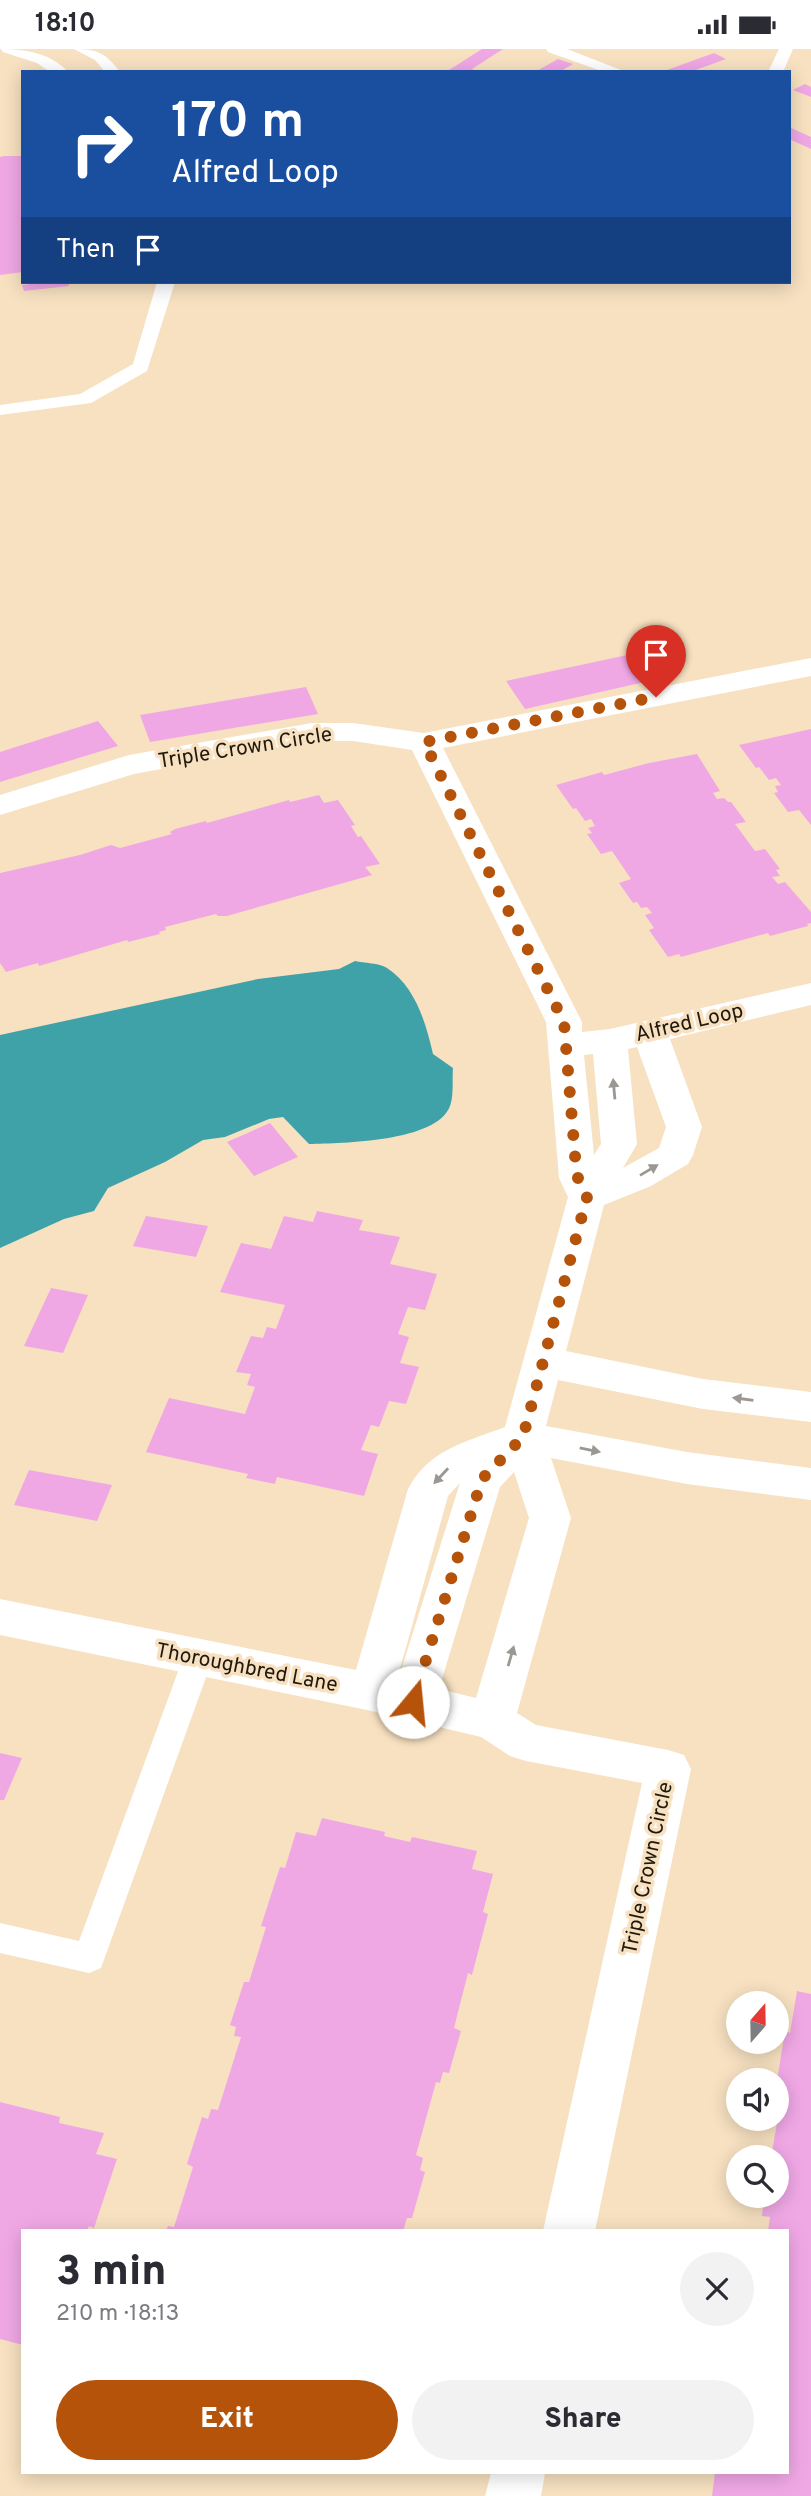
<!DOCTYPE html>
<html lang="en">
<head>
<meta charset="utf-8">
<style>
	body { margin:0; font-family:Overpass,sans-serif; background:#f2f2f3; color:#2b2b33; height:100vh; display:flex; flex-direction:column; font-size:26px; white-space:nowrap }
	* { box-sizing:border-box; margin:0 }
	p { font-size:23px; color:#7c7c81 }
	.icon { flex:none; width:38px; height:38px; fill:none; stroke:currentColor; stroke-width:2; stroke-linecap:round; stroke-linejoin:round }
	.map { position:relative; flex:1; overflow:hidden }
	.panel { position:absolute; left:21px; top:2180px; width:768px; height:245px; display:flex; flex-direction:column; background:#fff; border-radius:0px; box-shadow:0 4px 18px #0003 }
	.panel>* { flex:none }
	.hud { position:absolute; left:21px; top:21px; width:770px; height:214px; border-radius:0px; box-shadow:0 4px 18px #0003; background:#1a4fa0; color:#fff; overflow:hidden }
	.needle { width:46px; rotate:20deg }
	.tools { position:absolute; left:726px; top:1942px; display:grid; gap:14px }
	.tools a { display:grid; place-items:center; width:63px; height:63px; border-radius:50%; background:#fff; box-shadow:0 4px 18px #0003; font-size:35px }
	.pin { position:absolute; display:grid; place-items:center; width:60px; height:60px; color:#fff; margin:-72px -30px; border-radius:50% 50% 50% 0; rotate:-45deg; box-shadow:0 0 7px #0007 }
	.pin .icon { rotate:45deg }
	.me { position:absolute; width:77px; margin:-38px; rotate:17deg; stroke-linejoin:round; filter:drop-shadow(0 0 5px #0008) }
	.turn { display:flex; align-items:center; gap:24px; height:147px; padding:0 35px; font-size:32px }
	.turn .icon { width:91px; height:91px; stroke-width:2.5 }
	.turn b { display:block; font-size:49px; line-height:60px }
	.then { display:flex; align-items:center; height:66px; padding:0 35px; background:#0003; gap:14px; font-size:26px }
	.round { display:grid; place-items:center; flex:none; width:74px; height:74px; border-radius:37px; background:#f2f2f3 }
	.overview { display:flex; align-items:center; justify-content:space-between; height:119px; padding:0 35px }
	h1 { font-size:42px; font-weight:800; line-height:52px }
	.primary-button { display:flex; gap:14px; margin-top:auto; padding:14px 35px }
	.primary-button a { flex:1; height:80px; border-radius:42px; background:#b45309; color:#fff; font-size:28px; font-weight:800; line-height:80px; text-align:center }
	.primary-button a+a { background:#f2f2f3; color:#2b2b33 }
	.status { display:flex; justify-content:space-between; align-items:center; height:49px; padding:0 35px; background:#fff; direction:ltr }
	.status svg { height:19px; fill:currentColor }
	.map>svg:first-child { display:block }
	.water { fill:#3fa2a9 }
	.building { fill:#f0a8e5 }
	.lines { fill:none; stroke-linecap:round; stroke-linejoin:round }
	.lane { fill:#fff; fill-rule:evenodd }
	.street { fill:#fff; fill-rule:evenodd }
	.oneway { fill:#9b9792 }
	.route { stroke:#b45309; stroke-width:12; stroke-dasharray:0 21.6 }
	.labels { text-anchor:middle; stroke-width:7; stroke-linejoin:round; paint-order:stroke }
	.street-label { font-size:21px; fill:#20180c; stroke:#f7e1c1 }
</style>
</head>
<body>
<div class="status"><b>18:10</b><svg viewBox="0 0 49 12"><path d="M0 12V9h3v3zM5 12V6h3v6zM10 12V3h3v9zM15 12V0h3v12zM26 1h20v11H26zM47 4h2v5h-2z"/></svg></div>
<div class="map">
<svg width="811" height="2447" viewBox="0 0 811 2447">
	<rect width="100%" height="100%" fill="#f7e1c1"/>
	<path class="water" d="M355,912c9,2 24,2 32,7 29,19 39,56 46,86l20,14c-1,11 1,28 -3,38 -13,36 -108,37 -141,38l-26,-27 -14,2 -44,18 -22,3 -38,22 -57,26 -14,23 -30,8 -64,29v-213l258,-56 81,-10z"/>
	<path class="building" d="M482,0h21l-31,20 5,3h-31z
		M714,4l12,6 -36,13 -23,-2z
		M558,10l15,5 -14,8h-24z
		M805,35l6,3v10l-18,-7z
		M789,78l22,10v12l-22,-10z
		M4,107h19v116l-23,3v-118z
		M46,233h22l1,4 -45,5 -2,-6z
		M660,599l20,26 -155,35 -19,-28z
		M306,638l12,27 -168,28 -10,-27z
		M98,672l20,25 -118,36v-30z
		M811,680v96l-12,-15 -11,2 -14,-19 4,-1 -3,-6 6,-1 -5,-7 -7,2 -10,-13 -3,1 -17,-23z
		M697,705l23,37 -7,2 4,6 7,-1 4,4h3l15,20 -11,2 20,27 10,-2 15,20 -4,1 4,6 -8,1 6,7 7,-2 26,30v11l-4,1 1,2 -38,10 -2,-3 -87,24 -2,-3 -11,3 -19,-27 5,-2 -9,-13 7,-2 -5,-6 -6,1 -4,-6 -4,1 -14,-20 12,-4 -19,-28 -11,3 -14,-20 5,-1 -4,-5 7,-2 -4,-7 -6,2 -9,-13 -3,1 -17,-24 46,-13 2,3 45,-12z
		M319,746l5,8 14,-3 17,25 -4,1 7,11 3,-1 19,28 -15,3 7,8 -145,41h-9l-2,-2 -51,13 1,3 -7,2 1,2 -32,8 -1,-2 -88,26 -1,-3 -32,9 -6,-9v-90l80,-18 31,-10 9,3 52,-14 -2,-2 5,-3 31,-8 1,2 82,-23 1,2z
		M270,1074l28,34 -44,19 -27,-34z
		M317,1162l46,9 -4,10 41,7 -10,27 47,10 -12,36 -17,-3 -10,27 11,3 -9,26 19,4 -13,37 -17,-3 -10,26 -8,-2 -10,25 17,4 -14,42 -87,-19 -2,7 -29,-6 2,-4 -102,-22 23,-54 76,16 10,-27 -8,-2 4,-11 -15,-2 15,-36 12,2 4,-11 9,2 9,-24 -65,-13 21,-49 30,6 13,-33 29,6z
		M146,1167l62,10 -12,31 -63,-11z
		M51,1239l37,7 -25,58 -39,-7z
		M29,1421l83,15 -15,36 -83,-16z
		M0,1704l22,5 -18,42h-4z
		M322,1769l63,14 -1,4 26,6 2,-5 65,14 -5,18 21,5 -10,38 5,2 -16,61 -4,-2 -14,55 7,3 -12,42 -6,-1 -3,11 -4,-1 -20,73 7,3 -3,12 5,2 -13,46h-5l-4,13h-237l2,-5 6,1 19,-60 -6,-3 15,-47 6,2 3,-10 7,1 23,-73 -7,-1 2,-9 -6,-2 14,-43h5l17,-55 -5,-1 19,-59 5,1 11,-36 20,4z
		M797,1942l14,3v502h-99l3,-23h73v-242h-20l2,-14 -8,-1 1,-10 -5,-2 2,-8h17v-38h-6l10,-59 -4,-1v-17l8,-50 5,2z
		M0,2053l60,15 -1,6 45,10 -8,21 21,5 -23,69 -5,-2 -2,5h-64v114l-23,-6z"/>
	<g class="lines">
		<path class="lane" d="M1,0c24,0 50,4 67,23h-18l-13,-9 -34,-11z
			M74,0c23,0 32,4 46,23h-15l-10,-12z
			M546,0h21l59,23h-22l-56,-20z
			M779,0h14l-10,23h-15z
			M157,233h18l-28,89 -56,32 -91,12v-10l80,-11 53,-30z
			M198,1597l11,3 4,9 -112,310 -12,5 -89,-20v-30l79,18 104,-283 4,-9z"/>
		<path class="street" d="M811,609v18l-368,72 139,274v10l28,-3 201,-46v22l-141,34 32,88 -9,28 -5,9 -37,22 -47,19 -38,146 137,28 108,13v30l-108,-13 -145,-29 -12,46 141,26 124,16v32l-124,-16 -136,-26 20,60 -54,195 19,12 132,25 16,5 7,14 -96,462h-52l99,-448 -116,-22 -16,-5 -29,-19 -109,-26 -372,-76v-36l356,71 52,-181c21,-40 58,-47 97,-62l63,-230 -9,-19 -13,-156 -134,-272 -59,-9h-41l-178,33 -134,41v-20l129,-40 183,-32h41l71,10zM637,998l29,80 -7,21 -36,20 14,-24 -9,-95zM593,1005l8,90 -7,11 -10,-100zM514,1423l15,46 -53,180 -37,-9 61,-202zM460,1434l-62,197h-1l51,-184z
			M491,2424h54l-4,23h-56z"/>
	</g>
	<defs><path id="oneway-solid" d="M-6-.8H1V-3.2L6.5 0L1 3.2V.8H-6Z" transform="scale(1.75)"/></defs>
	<g class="oneway">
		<use href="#oneway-solid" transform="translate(614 1040) rotate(-95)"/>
		<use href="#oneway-solid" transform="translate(649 1121) rotate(-31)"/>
		<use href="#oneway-solid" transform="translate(743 1350) rotate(-172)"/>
		<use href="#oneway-solid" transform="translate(590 1401) rotate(11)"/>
		<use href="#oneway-solid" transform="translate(441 1427) rotate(133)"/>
		<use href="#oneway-solid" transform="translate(511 1607) rotate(-74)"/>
	</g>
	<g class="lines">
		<path class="route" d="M413,1653l69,-223 41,-42 64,-240 -9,-19 -3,-22 -11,-134 -140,-280 232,-45"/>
	</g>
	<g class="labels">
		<g class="street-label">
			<text transform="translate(245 698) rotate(-9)" y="7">Triple Crown Circle</text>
			<text transform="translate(689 973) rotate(-13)" y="7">Alfred Loop</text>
			<text transform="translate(247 1618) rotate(11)" y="7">Thoroughbred Lane</text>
			<text transform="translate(647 1819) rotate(-78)" y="7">Triple Crown Circle</text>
		</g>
	</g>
</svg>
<div class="tools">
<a><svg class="needle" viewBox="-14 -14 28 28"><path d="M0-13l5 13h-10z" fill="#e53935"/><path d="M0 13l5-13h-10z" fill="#7c7c81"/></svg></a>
<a><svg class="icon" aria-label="sound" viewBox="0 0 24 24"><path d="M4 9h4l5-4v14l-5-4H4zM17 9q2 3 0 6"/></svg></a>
<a><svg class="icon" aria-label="search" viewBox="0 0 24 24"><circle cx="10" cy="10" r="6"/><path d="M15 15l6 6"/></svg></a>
</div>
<div class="pin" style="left:656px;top:648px;background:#d93025"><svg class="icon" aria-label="arrive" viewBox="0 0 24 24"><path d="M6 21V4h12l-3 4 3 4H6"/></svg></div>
<svg class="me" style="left:413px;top:1653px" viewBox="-20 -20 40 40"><circle r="19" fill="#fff"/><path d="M0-13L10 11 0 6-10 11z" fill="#b45309"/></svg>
<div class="hud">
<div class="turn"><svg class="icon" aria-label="right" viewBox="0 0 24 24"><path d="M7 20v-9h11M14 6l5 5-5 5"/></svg><div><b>170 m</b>Alfred Loop</div></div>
<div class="then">Then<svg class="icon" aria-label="arrive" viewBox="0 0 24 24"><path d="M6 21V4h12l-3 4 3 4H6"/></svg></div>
</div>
<section class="panel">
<div class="overview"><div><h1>3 min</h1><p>210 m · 18:13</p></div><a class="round"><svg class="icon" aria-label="close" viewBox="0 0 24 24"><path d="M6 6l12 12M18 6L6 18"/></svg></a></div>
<div class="primary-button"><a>Exit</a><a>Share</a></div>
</section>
</div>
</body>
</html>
